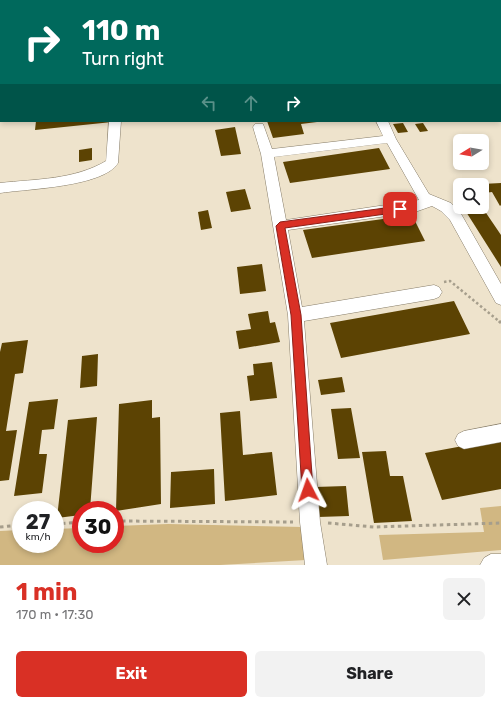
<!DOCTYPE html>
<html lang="en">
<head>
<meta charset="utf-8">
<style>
	body { margin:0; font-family:Rubik,sans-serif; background:#f2f2f2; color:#202124; height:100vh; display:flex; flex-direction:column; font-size:15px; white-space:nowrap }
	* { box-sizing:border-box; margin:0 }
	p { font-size:13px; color:#757577 }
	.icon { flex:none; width:22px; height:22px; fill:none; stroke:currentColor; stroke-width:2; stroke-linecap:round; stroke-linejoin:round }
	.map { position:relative; height:565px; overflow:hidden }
	.panel { display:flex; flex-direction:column; background:#fff; flex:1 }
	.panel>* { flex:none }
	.banner { position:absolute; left:0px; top:0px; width:501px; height:122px; box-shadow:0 2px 6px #0003; background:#00695c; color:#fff; overflow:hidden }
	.needle { width:26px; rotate:259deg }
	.tools { position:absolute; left:453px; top:134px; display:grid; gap:8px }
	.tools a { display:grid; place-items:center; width:36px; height:36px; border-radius:6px; background:#fff; box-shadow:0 2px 6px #0003; font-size:20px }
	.speed { position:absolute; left:12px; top:501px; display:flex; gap:8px; font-size:20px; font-weight:700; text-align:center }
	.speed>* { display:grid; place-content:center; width:52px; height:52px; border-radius:50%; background:#fff; box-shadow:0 2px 6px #0003; line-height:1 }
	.speed small { font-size:10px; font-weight:400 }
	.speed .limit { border:6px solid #d22; background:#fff; color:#111 }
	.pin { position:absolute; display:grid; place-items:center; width:34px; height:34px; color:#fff; margin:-17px; border-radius:8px; box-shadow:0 2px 6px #0006 }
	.me { position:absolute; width:44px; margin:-22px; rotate:356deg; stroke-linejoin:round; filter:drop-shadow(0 0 3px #0008) }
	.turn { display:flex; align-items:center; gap:14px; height:84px; padding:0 16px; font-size:18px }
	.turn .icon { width:52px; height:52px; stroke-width:2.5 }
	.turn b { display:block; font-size:28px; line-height:34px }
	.lanes { display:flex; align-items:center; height:38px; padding:0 16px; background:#0003; justify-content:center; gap:20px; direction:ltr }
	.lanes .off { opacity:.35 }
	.round { display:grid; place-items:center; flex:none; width:42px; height:42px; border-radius:6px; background:#f2f2f2 }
	.overview { display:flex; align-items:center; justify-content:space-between; height:68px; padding:0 16px }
	h1 { font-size:24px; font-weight:700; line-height:30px; color:#d93025 }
	.primary-button { display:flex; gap:8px; margin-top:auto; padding:8px 16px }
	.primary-button a { flex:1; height:46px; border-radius:6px; background:#d93025; color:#fff; font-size:16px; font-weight:700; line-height:46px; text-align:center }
	.primary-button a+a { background:#f2f2f2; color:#202124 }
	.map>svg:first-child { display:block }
	.green { fill:#d1b782 }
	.building { fill:#5c4303 }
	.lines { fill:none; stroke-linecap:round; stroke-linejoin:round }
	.minor-casing { stroke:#867c68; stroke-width:1 }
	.path-far1 { stroke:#a69e8c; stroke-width:2.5; stroke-dasharray:2.5 2.5; stroke-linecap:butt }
	.path { stroke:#a69e8c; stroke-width:3; stroke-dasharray:3.5 3.5; stroke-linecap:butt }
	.minor { fill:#fff; fill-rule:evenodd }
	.route { fill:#d93025; stroke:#8d1f18 }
</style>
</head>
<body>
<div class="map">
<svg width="501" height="565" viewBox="0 0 501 565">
	<rect width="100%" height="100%" fill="#eee3cc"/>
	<path class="green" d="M501,506v44l-118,10 -4,-25 105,-3 -4,-24z
		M168,524l135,3 3,33 -86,5h-220v-34l21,-1v14h34v-15l26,-1v16h34v-18z"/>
	<path class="building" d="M36,121h76v1l-77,8z
		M267,121h50v1l-16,2 3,10 -31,4z
		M403,123l5,9 -10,1 -5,-9z
		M423,123l5,8 -8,1 -5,-8z
		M235,127l6,27 -20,2 -6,-26z
		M92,148v12l-13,2v-12z
		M379,148l11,21 -100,14 -7,-21z
		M501,183v22l-1,1 -8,-14 -8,1 -2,-9z
		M245,189l6,20 -20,3 -5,-20z
		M463,207h19l19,28v32z
		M208,210l4,18 -11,2 -3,-18z
		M412,215l13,26 -113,17 -9,-28z
		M262,264l4,27 -26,3 -3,-27z
		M454,301l16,33 -129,24 -11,-35z
		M268,311l2,12 5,-1 5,20 -41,7 -3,-18 15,-2 -3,-15z
		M28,340l-5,33 -8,1 -9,57 11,-1 -8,50 -9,1v-129l2,-9z
		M98,354l-1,32 -17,2 2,-32z
		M272,362l5,36 -27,3 -3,-25 7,-1 -1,-11z
		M342,377l3,15 -24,3 -3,-15z
		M58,399l-4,30 -12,1 -3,24h8l-5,39 -28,3 15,-94z
		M152,400v18l8,-1 1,87 -45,7 3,-107z
		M351,408l9,50 -22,1 -7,-50z
		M240,411l3,44 29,-3 5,43 -52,6 -5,-88z
		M97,417l-7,93h-9v5l-24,3 11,-98z
		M501,439v50l-59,11 -17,-47z
		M386,451l4,25h13l9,45 -38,2 -12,-71z
		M214,469l1,35 -45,4 1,-36z
		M346,486l3,30 -31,1 -3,-30z"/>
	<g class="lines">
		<g class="minor-casing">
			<path id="minor" d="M49,0h20l-21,1z
				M465,0h8l1,1h-10z
				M500,36h1v7h-1z
				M0,73h1v6h-1z
				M109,121h12l-3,42c-14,24 -92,26 -118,30v-10c36,-4 74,-3 106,-22z
				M376,121h12l8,18 33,55 22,9 9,9 41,72v21l-5,-2 -46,-83 -9,-9 -9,-5 -17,6 -127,18 14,77 132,-22 5,2 3,5 -3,5 -5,2 -130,22 16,201 7,43h-22l-5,-43 -12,-207 -27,-161 -8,-27 2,-3h8l9,25 111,-13zM387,143l32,57 -133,20 -12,-63z
				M501,424v18l-37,7 -6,-3 -3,-6 3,-6 6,-3z
				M491,554h10v11h-21l4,-7z"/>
		</g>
		<path class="path-far1" d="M444,282l6,-1 50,41"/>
		<path class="path" d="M499,321l2,2
			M115,521l178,1
			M328,523l46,4 127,-4
			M55,524l26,-2
			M0,527l21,-2"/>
		<use href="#minor" class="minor"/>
	</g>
	<path class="route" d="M400,206l4,3 -4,3 -115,16 16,87 12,175 -1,4 -4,2 -5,-2 -1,-4 -11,-175 -15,-89 4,-4z"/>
</svg>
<div class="tools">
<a><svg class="needle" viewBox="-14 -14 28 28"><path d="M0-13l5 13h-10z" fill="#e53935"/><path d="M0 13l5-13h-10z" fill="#757577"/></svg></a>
<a><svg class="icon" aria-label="search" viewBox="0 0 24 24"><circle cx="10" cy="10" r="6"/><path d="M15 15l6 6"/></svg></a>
</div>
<div class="speed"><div>27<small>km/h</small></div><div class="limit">30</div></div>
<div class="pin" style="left:400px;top:209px;background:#d93025"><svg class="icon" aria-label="arrive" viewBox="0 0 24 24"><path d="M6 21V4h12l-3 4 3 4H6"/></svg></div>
<svg class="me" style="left:308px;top:490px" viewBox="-20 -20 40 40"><path d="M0-17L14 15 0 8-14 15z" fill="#d93025" stroke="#fff" stroke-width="4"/></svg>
<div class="banner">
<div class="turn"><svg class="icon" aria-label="right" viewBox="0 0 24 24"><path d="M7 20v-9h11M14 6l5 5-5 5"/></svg><div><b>110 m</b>Turn right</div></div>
<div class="lanes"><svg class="icon off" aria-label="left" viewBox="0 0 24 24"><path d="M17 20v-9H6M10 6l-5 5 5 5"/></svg><svg class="icon off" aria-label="ahead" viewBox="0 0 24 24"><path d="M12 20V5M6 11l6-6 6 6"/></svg><svg class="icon" aria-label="right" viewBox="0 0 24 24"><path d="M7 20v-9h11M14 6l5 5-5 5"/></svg></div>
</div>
</div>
<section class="panel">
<div class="overview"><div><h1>1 min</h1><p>170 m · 17:30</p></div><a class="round"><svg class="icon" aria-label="close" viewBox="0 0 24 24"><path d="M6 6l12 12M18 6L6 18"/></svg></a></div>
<div class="primary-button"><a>Exit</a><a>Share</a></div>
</section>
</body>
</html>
